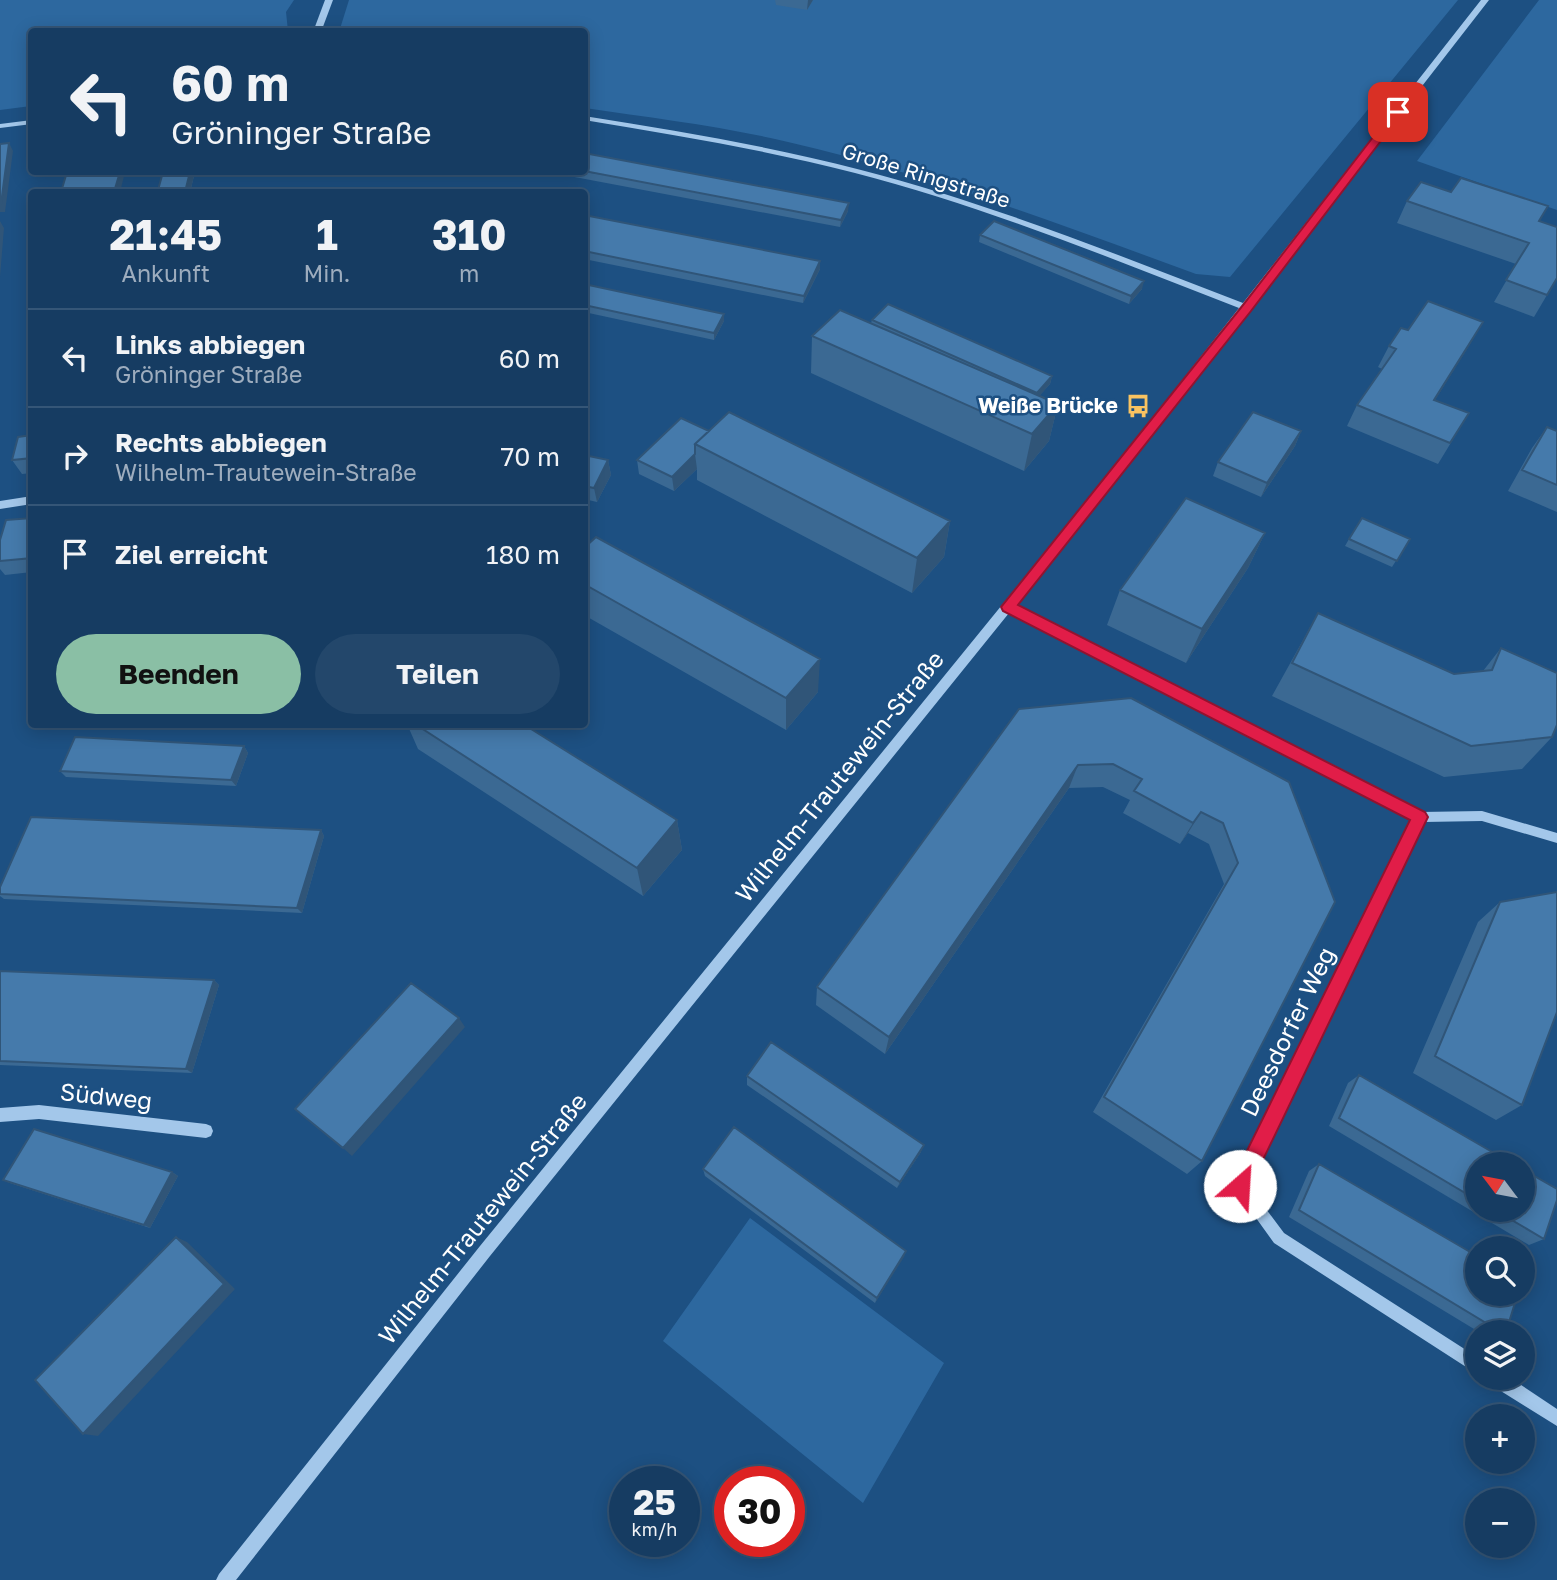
<!DOCTYPE html>
<html lang="de">
<head>
<meta charset="utf-8">
<style>
	body { margin:0; font-family:"Golos Text",sans-serif; background:#23476b; color:#f1f3f6; height:100vh; display:flex; flex-direction:column; font-size:26px; white-space:nowrap }
	* { box-sizing:border-box; margin:0 }
	p { font-size:23px; color:#9eadbe }
	.icon { flex:none; width:38px; height:38px; fill:none; stroke:currentColor; stroke-width:2; stroke-linecap:round; stroke-linejoin:round }
	.map { position:relative; flex:1; overflow:hidden }
	.drawer { position:absolute; left:28px; top:189px; width:560px; height:539px; display:flex; flex-direction:column; background:#163c62; border-radius:7px; box-shadow:0 4px 18px #0003,0 0 0 2px #355677 }
	.drawer>* { flex:none }
	.top-card { position:absolute; left:28px; top:28px; width:560px; height:147px; border-radius:7px; box-shadow:0 4px 18px #0003,0 0 0 2px #355677; background:#163c62; color:#f1f3f6; overflow:hidden }
	.needle { width:46px; rotate:302deg }
	.buttons { position:absolute; left:1465px; top:1152px; display:grid; gap:14px }
	.buttons a { display:grid; place-items:center; width:70px; height:70px; border-radius:50%; background:#163c62; box-shadow:0 4px 18px #0003,0 0 0 2px #355677; font-size:35px }
	.speed { position:absolute; left:609px; top:1466px; display:flex; gap:14px; font-size:35px; font-weight:700; text-align:center }
	.speed>* { display:grid; place-content:center; width:91px; height:91px; border-radius:50%; background:#163c62; box-shadow:0 4px 18px #0003,0 0 0 2px #355677; line-height:1 }
	.speed small { font-size:18px; font-weight:400 }
	.speed .limit { border:10px solid #d22; background:#fff; color:#111 }
	.pin { position:absolute; display:grid; place-items:center; width:60px; height:60px; color:#fff; margin:-30px; border-radius:14px; box-shadow:0 4px 10px #0006 }
	.me { position:absolute; width:77px; margin:-38px; rotate:26deg; stroke-linejoin:round; filter:drop-shadow(0 0 5px #0008) }
	.turn { display:flex; align-items:center; gap:24px; height:147px; padding:0 28px; font-size:32px }
	.turn .icon { width:91px; height:91px; stroke-width:2.5 }
	.turn b { display:block; font-size:49px; line-height:60px }
	.eta { display:flex; justify-content:space-evenly; align-items:center; height:119px; text-align:center }
	.eta b { font-size:42px; font-weight:700; line-height:49px }
	.primary-button { display:flex; gap:14px; margin-top:auto; padding:14px 28px }
	.primary-button a { flex:1; height:80px; border-radius:42px; background:#8abfa5; color:#111; font-size:28px; font-weight:700; line-height:80px; text-align:center }
	.primary-button a+a { background:#23476b; color:#f1f3f6 }
	ul { padding:0; list-style:none }
	li { display:flex; align-items:center; gap:21px; height:98px; padding:0 28px; border-top:2px solid #355677 }
	li div { flex:1 }
	li b { display:block; font-size:26px }
	li em { font-style:normal }
	.map>svg:first-child { display:block }
	.green { fill:#2d689f }
	.lines { fill:none; stroke-linecap:round; stroke-linejoin:round }
	.minor { fill:#a3c7ea; fill-rule:evenodd }
	.wall { fill:#3b6993 }
	.shaded-wall { fill:#305578 }
	.building { fill:#457aab; stroke:#305578; stroke-width:2 }
	.route { fill:#e11d48; stroke:#92132f; stroke-width:2 }
	.labels { text-anchor:middle; stroke-width:5; stroke-linejoin:round; paint-order:stroke }
	.far-street-label { font-size:21px; fill:#fff; stroke:#1d5082 }
	.far-poi-label { font-size:21px; font-weight:bold; fill:#fff; stroke:#1d5082; text-anchor:end }
	.street-label { font-size:24px; fill:#fff; stroke:#1d5082 }
</style>
</head>
<body>
<div class="map">
<svg width="1557" height="1580" viewBox="0 0 1557 1580">
	<rect width="100%" height="100%" fill="#1d5082"/>
	<path class="green" d="M0,0h294l-8,12 2,19 -256,1 -1,74 -31,4z
		M349,0h1109l-228,277 -34,-3c-134,-49 -268,-100 -408,-132 -67,-16 -136,-24 -203,-34l-1,-76h-245z
		M1539,0h18v210l-140,-49z
		M750,1218l194,145 -81,140 -200,-162z"/>
	<g class="lines">
		<path class="minor" d="M325,0h8l-12,32h-8z
			M1481,0h8l-238,306 -1,4 -3,1 -136,176 -96,118 406,207 61,-1 75,22v10l-75,-22 -58,1 -176,363 36,48 193,124v17l-203,-131 -41,-57 180,-367 -404,-206 -519,643 -254,324h-20l3,-6 261,-328 623,-765 136,-173c-126,-49 -253,-101 -384,-135 -89,-23 -180,-38 -271,-53v-4c93,15 186,30 277,54 131,34 257,85 382,133z
			M32,120v4l-32,4v-4z
			M32,496v8l-32,5v-8z
			M39,1105l167,19 5,2 2,5 -2,5 -5,2 -167,-19 -39,3v-14z
			M1486,1377h23l48,32v17l-69,-43z"/>
	</g>
	<path class="wall" d="M775,0h38l-6,10 -31,-5z
		M163,172h32l-5,20h-31l-1,-2z
		M548,172h36l264,39 -8,16z
		M1407,201l132,20 8,74 -13,22 -40,-15 22,-38 -119,-41z
		M584,215l236,46v8l-17,34 -219,-44z
		M980,235l162,54 -13,15 -150,-62z
		M584,284l140,30v7l-10,19 -130,-28z
		M872,320l180,56 -2,8 -11,12 19,8 -9,37 -25,30 -213,-98 1,-37 59,-13z
		M1483,322l-48,78 34,13 -31,51 -91,-38 10,-21 25,-36 -4,-2 11,-21 19,-16z
		M1547,427l10,4v81l-49,-21 24,-43z
		M709,431l241,90 -6,36 -32,36 -215,-113v-11l-23,22 -35,-17 -2,-14z
		M1301,431l-6,15 -34,51 -48,-21 5,-14z
		M32,435v38l-10,1 -10,-14z
		M584,445l4,1 2,11 18,3 3,15 -14,27 -13,-3z
		M32,518v54l-27,3 -5,-6v-29z
		M1265,533l-17,35 -62,95 -79,-38 13,-35z
		M1349,539h61l-18,28 -47,-21z
		M584,548l234,144 -32,38 -202,-115z
		M1318,613l136,61 29,-3 18,-23 51,89 -30,32 -78,8 -172,-81z
		M1019,709l270,73 -87,379 -15,13 -94,-62 131,-228 -15,-40 -21,-11 -8,11 -57,-31 7,-13 -27,-13 -34,1 -184,266 -69,-49 1,-18z
		M407,724h116l154,96 5,30 -39,46 -225,-147z
		M244,746l4,7 -12,33 -170,-9 -6,-6z
		M321,830l3,6 -22,77 -298,-14 -4,-3v-9z
		M1500,902l22,203 -26,15 -83,-47 65,-151z
		M0,971l214,9 5,5 -27,88 -192,-8z
		M1359,1075l118,89v45h45l22,30 -15,6 -200,-119 19,-43z
		M747,1076l174,76 -24,36 -150,-103z
		M1319,1164l187,168h-27l-190,-115 20,-46z
		M703,1169l203,82 -31,52 -170,-127z
		M172,1172l6,4 -28,52 -140,-45 -7,-3z"/>
	<path class="shaded-wall" d="M808,0h5l-6,10z
		M9,143l4,8 -8,61h-5v-8z
		M120,172h5l-5,20h-6z
		M190,172h5l-5,20h-2l-2,-4z
		M849,203l-1,8 -8,16 1,-7z
		M0,221l4,7 -4,49z
		M820,261v8l-17,34 1,-7z
		M1144,281l-2,8 -13,15 2,-8z
		M724,314v7l-10,19v-7z
		M1483,322l-12,21 -49,78 12,-21z
		M1052,376l-2,8 -15,17 2,-8z
		M1058,404l-9,37 -25,30 8,-37z
		M1301,431l-6,15 -34,51 6,-14z
		M588,446l3,14 -7,1v-8z
		M695,454l2,15 -23,22 -2,-14z
		M608,460l3,15 -14,27 -3,-14z
		M950,521l-6,36 -32,36 5,-35z
		M1265,533l-17,35 -62,95 16,-34z
		M820,659l-2,33 -32,38v-32z
		M244,746l4,7 -12,33 -5,-6z
		M1078,765l-9,23 -184,266 4,-17z
		M1201,812l-13,21 -8,11 13,-21z
		M677,820l5,30 -39,46 -6,-28z
		M321,830l3,6 -22,77 -5,-5z
		M214,980l5,5 -27,88 -6,-4z
		M459,1018l6,9 -113,129 -9,-8z
		M924,1145l-3,7 -24,36 3,-6z
		M172,1172l6,4 -28,52 -6,-3z
		M176,1237l11,5 48,47 -137,147 -15,-2z
		M906,1251l-2,6 -29,46 2,-5z"/>
	<path class="building" d="M9,143l-8,61h-1v-60z
		M584,153l265,50 -8,17 -257,-49z
		M67,172h53l-6,20h-53z
		M163,172h27l-4,16 -28,2z
		M1461,178l87,28 -9,15 18,6v51l-10,17 -41,-15 23,-37 -122,-42 14,-19 30,10z
		M584,215l236,46 -16,35 -220,-45z
		M994,221l150,60 -13,15 -151,-61z
		M584,284l140,30 -10,19 -130,-28z
		M1428,301l55,21 -49,78 35,13 -19,30 -93,-38 39,-56 -7,-3 12,-18 7,2z
		M888,304l164,72 -15,17 -165,-73z
		M840,310l218,94 -26,30 -220,-98z
		M729,412l221,109 -33,37 -222,-114z
		M1253,412l48,19 -34,52 -49,-21z
		M681,418l28,13 -14,13v10l-23,23 -35,-17z
		M1547,427l10,4v54l-35,-15z
		M32,435v23l-20,2 6,-23z
		M584,445l4,1 -4,7z
		M584,455l24,5 -14,28 -10,-2z
		M1186,498l79,35 -63,96 -82,-39z
		M32,518v40l-32,3v-21l6,-20z
		M1362,518l48,21 -13,22 -48,-22z
		M596,537l224,122 -34,39 -202,-114v-36z
		M1318,613l136,61 38,-4 9,-22 56,25v52l-5,12 -81,9 -179,-83z
		M1131,698l158,84 46,120 -133,259 -98,-64 134,-234 -15,-40 -22,-11 -8,11 -59,-32 8,-12 -29,-15 -35,1 -189,272 -72,-50 202,-278z
		M415,724h108l154,96 -40,48z
		M75,737l169,9 -13,34 -171,-9z
		M31,817l290,13 -24,78 -297,-14v-7z
		M1557,892v120l-35,93 -87,-49 65,-154z
		M0,971l214,9 -28,89 -186,-8z
		M411,983l48,35 -116,130 -48,-39z
		M771,1042l153,103 -24,37 -153,-106z
		M1359,1075l154,89h-36v36l-138,-82z
		M734,1127l172,124 -29,47 -174,-129z
		M34,1129l138,43 -28,53 -141,-45z
		M1319,1164l158,92v37h41l-12,39h-5l-202,-122z
		M1522,1169l35,20v11l-13,39 -51,-30h29z
		M176,1237l48,47 -141,150 -48,-54z"/>
	<path class="route" d="M1394,110l9,2 -152,199 -233,294 407,207 3,5 -181,376 -7,3 -7,-3 -3,-7 3,-7 177,-359 -407,-209 -2,-4 242,-302z"/>
	<defs>
		<g id="bus-bare" transform="scale(1.89)"><path d="M-5-6H5V4H4V6H2V4H-2V6H-4V4H-5ZM-3.5-4V0h7V-4ZM-3.5 1.2v1.5H-2V1.2ZM2 1.2v1.5H3.5V1.2Z" fill="#f9c361" stroke="#1d5082" stroke-width="2.5" paint-order="stroke"/></g>
	</defs>
	<g fill-rule="evenodd">
		<use href="#bus-bare" x="1138" y="406"/>
	</g>
	<g class="labels">
		<g class="far-street-label">
			<text transform="translate(926 176) rotate(17)" y="7">Große Ringstraße</text>
		</g>
		<g class="far-poi-label">
			<text x="1118" y="413">Weiße Brücke</text>
		</g>
		<g class="street-label">
			<text transform="translate(840 777) rotate(-51)" y="8">Wilhelm-Trautewein-Straße</text>
			<text transform="translate(1288 1032) rotate(-64)" y="8">Deesdorfer Weg</text>
			<text transform="translate(106 1097) rotate(6)" y="8">Südweg</text>
			<text transform="translate(483 1219) rotate(-51)" y="8">Wilhelm-Trautewein-Straße</text>
		</g>
	</g>
</svg>
<div class="buttons">
<a><svg class="needle" viewBox="-14 -14 28 28"><path d="M0-13l5 13h-10z" fill="#e53935"/><path d="M0 13l5-13h-10z" fill="#9eadbe"/></svg></a>
<a><svg class="icon" aria-label="search" viewBox="0 0 24 24"><circle cx="10" cy="10" r="6"/><path d="M15 15l6 6"/></svg></a>
<a><svg class="icon" aria-label="layers" viewBox="0 0 24 24"><path d="M12 4l9 5-9 5-9-5zM3 14l9 5 9-5"/></svg></a>
<a>+</a>
<a>−</a>
</div>
<div class="speed"><div>25<small>km/h</small></div><div class="limit">30</div></div>
<div class="pin" style="left:1398px;top:112px;background:#d93025"><svg class="icon" aria-label="arrive" viewBox="0 0 24 24"><path d="M6 21V4h12l-3 4 3 4H6"/></svg></div>
<svg class="me" style="left:1240px;top:1186px" viewBox="-20 -20 40 40"><circle r="19" fill="#fff"/><path d="M0-13L10 11 0 6-10 11z" fill="#e11d48"/></svg>
<div class="top-card">
<div class="turn"><svg class="icon" aria-label="left" viewBox="0 0 24 24"><path d="M17 20v-9H6M10 6l-5 5 5 5"/></svg><div><b>60 m</b>Gröninger Straße</div></div>
</div>
<section class="drawer">
<div class="eta">
<div><b>21:45</b><p>Ankunft</p></div>
<div><b>1</b><p>Min.</p></div>
<div><b>310</b><p>m</p></div>
</div>
<ul>
<li><svg class="icon" aria-label="left" viewBox="0 0 24 24"><path d="M17 20v-9H6M10 6l-5 5 5 5"/></svg><div><b>Links abbiegen</b><p>Gröninger Straße</p></div><em>60 m</em></li>
<li><svg class="icon" aria-label="right" viewBox="0 0 24 24"><path d="M7 20v-9h11M14 6l5 5-5 5"/></svg><div><b>Rechts abbiegen</b><p>Wilhelm-Trautewein-Straße</p></div><em>70 m</em></li>
<li><svg class="icon" aria-label="arrive" viewBox="0 0 24 24"><path d="M6 21V4h12l-3 4 3 4H6"/></svg><div><b>Ziel erreicht</b></div><em>180 m</em></li>
</ul>
<div class="primary-button"><a>Beenden</a><a>Teilen</a></div>
</section>
</div>
</body>
</html>
